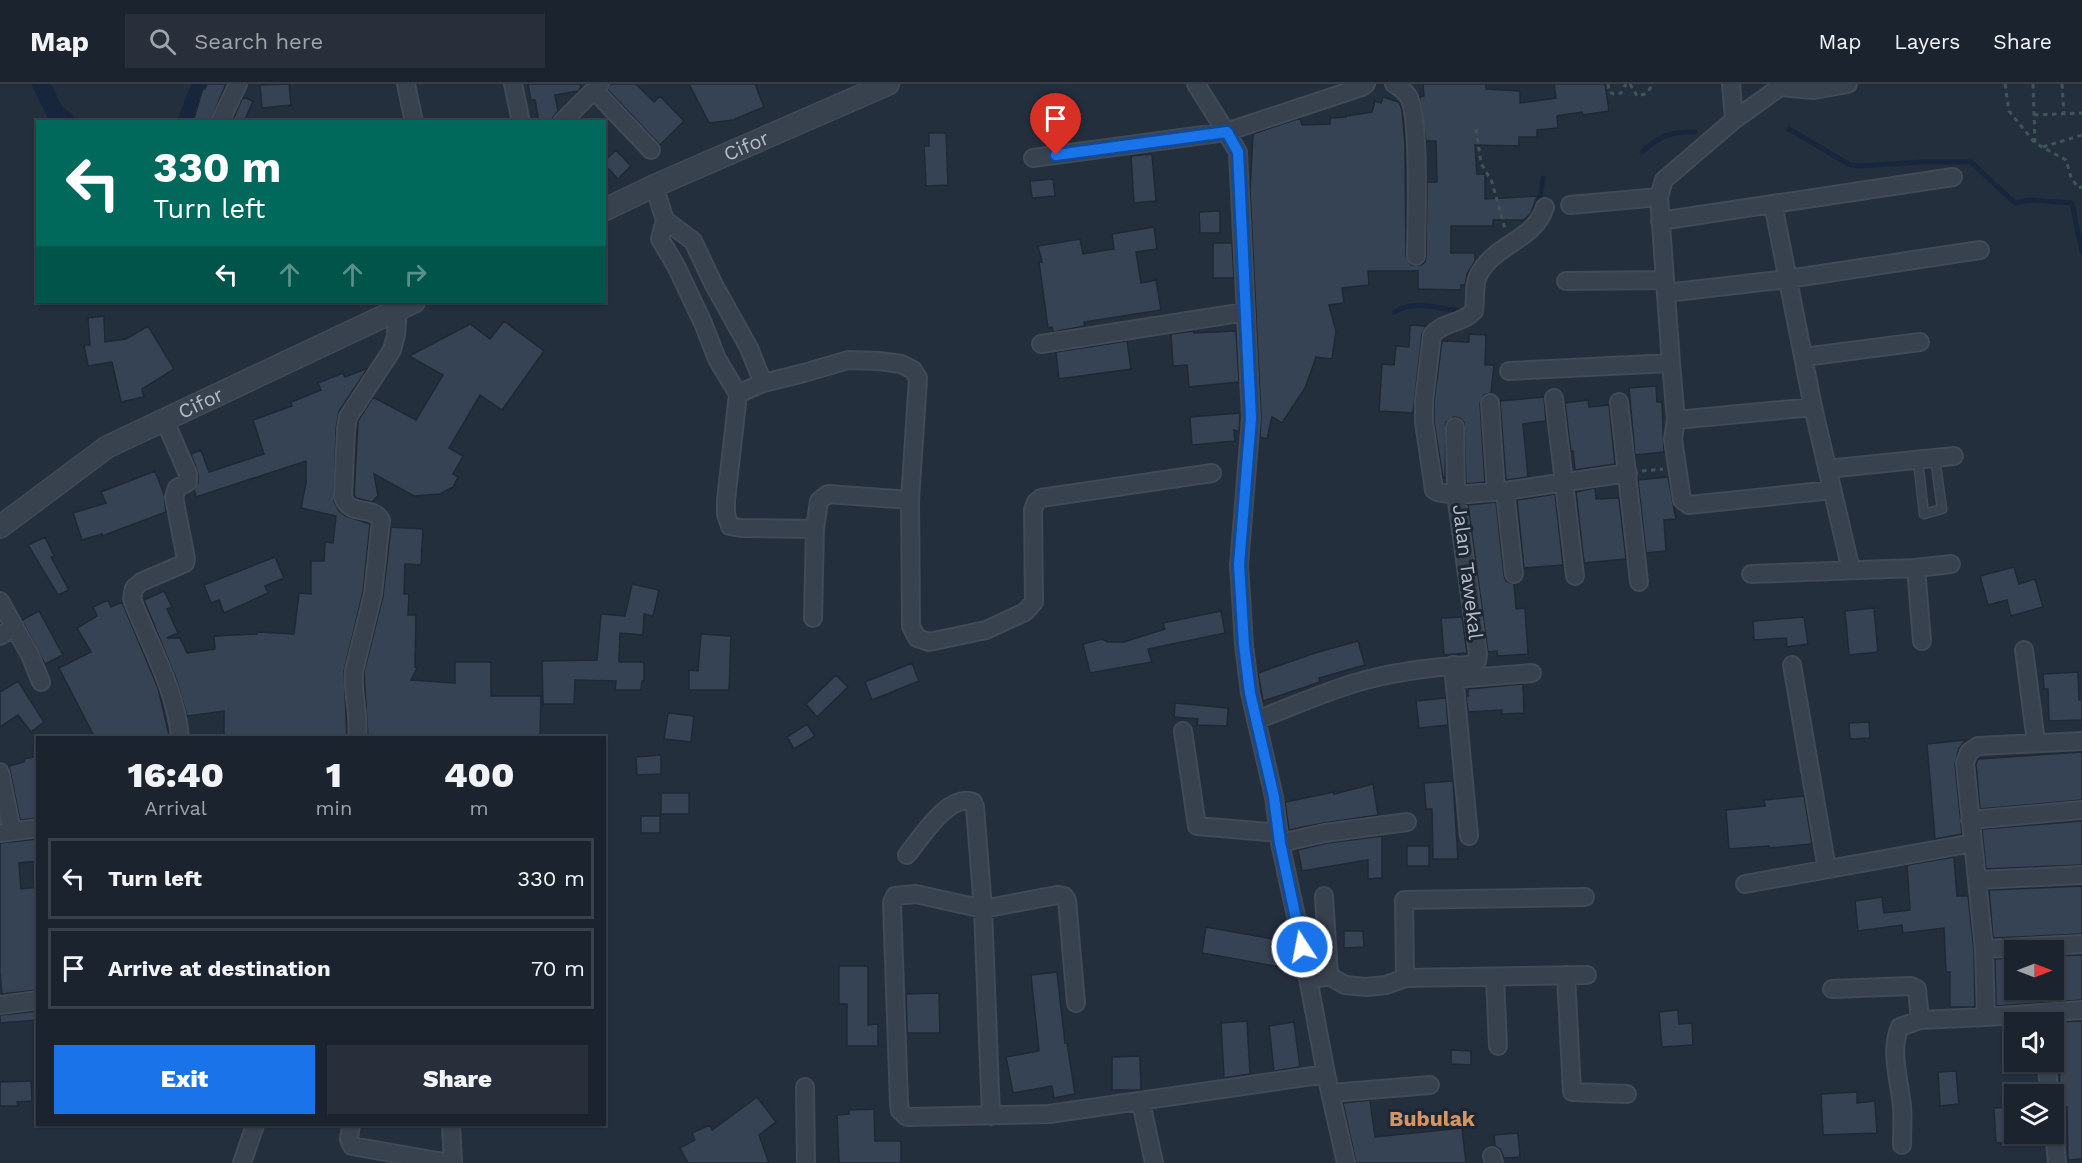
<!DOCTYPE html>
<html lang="en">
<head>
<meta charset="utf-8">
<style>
	body { margin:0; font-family:"Work Sans",sans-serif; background:#282f3a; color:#f1f3f6; height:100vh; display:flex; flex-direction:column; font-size:22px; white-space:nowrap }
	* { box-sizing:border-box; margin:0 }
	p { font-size:20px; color:#a0a4aa }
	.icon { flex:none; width:33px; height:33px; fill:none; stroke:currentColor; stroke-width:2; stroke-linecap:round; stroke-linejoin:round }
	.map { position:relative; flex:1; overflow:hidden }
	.sheet { position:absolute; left:36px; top:652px; width:570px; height:390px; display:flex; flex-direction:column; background:#1b232e; border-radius:0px; box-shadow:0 2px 4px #0004,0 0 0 2px #39404a }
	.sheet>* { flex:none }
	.banner { position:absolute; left:36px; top:36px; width:570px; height:183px; border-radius:0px; box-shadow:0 2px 4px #0004,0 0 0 2px #39404a; background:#00695c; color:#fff; overflow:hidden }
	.needle { width:39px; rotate:90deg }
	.buttons { position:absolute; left:2004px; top:856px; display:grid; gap:12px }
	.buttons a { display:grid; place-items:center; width:60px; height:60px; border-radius:0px; background:#1b232e; box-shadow:0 2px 4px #0004,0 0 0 2px #39404a; font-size:30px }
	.pin { position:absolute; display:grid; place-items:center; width:51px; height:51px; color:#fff; margin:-62px -26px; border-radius:50% 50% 50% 0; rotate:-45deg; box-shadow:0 0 6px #0007 }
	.pin .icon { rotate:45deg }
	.me { position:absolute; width:66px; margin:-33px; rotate:349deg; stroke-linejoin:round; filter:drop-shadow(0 0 4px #0008) }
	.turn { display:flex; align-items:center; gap:21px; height:126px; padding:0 18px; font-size:27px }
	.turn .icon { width:78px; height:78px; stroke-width:2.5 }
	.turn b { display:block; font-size:42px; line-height:51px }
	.lanes { display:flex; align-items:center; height:57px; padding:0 18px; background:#0003; justify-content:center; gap:30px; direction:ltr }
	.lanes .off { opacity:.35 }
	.eta { display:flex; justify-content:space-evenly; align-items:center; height:102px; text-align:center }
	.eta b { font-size:36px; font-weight:800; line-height:42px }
	.button { display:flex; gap:12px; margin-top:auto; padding:12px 18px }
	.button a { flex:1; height:69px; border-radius:0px; background:#1a73e8; color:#fff; font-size:24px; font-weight:800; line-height:69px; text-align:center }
	.button a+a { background:#282f3a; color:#f1f3f6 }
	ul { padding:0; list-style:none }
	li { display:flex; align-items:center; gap:18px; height:81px; margin:0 12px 9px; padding:0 6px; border:3px solid #39404a; border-radius:0px }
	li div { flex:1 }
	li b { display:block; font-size:22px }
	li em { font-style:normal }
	header { display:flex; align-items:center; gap:36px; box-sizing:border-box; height:84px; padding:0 30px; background:#1b232e; border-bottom:2px solid #39404a }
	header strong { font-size:28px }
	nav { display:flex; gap:33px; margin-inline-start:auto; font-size:21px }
	.search { width:420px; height:54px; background:#282f3a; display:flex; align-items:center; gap:15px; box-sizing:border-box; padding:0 21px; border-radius:0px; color:#a0a4aa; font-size:22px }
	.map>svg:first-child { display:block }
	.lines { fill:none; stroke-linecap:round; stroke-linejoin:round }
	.stream { stroke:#17263c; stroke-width:5 }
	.canal { stroke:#17263c; stroke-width:18 }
	.building { fill:#364354; stroke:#1f2835; stroke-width:1.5 }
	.service-casing { stroke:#414a57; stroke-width:11 }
	.minor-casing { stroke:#414a57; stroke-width:20 }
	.tertiary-casing { stroke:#414a57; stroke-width:24 }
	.path { stroke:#3f5557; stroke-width:3; stroke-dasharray:4.5 4.5; stroke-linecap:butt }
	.service { stroke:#38414e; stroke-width:8 }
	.minor { stroke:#38414e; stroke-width:16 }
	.tertiary { stroke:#38414e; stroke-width:21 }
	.route-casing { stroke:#114b97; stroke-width:15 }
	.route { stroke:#1a73e8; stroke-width:10 }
	.labels { text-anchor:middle; stroke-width:6; stroke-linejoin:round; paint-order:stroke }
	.street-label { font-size:20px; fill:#b4bcc9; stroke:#1d2633 }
	.neighbourhood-label { font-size:21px; font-weight:bold; fill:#d59563; stroke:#1d2633 }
</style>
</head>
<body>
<header>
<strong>Map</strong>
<div class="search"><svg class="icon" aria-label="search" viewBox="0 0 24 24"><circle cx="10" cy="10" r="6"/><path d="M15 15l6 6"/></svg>Search here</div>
<nav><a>Map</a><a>Layers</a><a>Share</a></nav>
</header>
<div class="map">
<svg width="2082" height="1079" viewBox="0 0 2082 1079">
	<rect width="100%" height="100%" fill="#242f3e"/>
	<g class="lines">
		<path class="stream" d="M1789,45l61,36 11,1 60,-4h50l44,41 15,-3 42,3 10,49
			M1642,68c19,-17 27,-20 53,-20
			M1539,123l4,-29
			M1395,228c21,-14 48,-1 71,-1"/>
		<path class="canal" d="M41,0l14,28 12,10
			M186,38l15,-38"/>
	</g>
	<path class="building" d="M207,0h19l-16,38h-17l10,-34 2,1z
		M289,0l2,21 -29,3 -2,-23z
		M528,0h52l1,4 -3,3 -23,4 3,16 -6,8 -13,3 -4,-22h-4z
		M610,0h26l18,18 6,-6 24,25 -24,24 -52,-55z
		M689,0h66l9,23 -31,13 -24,3z
		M1423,0h63v5l34,2v12l36,-5 -2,-14h51l4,27 -26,4 -1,-3 -25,4 1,12 -21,2v7h-18v9l-44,-1 2,29h8v25l52,-3 -6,17 -9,9v-2h-29v6h-42v27h24v8l-8,13 -2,11h-4v5l-43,-1v-18h-50l1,14 -27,3 2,15 -15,2 7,26 -4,28 -16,-2 -11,31 -23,35 -10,-6 -5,22 -7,-2 1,-20 -11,-227 3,-56 47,-16 2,7 28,-1v-6l16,-1v-1l26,-4 3,-11 6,2 2,-6 16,5 3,8 3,34 1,112 5,9h10l4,-3 1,-6 1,-74h10l-1,-41h-10l-6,-41v-3l4,-1z
		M243,13l10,4 -9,21h-12z
		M929,49h17l2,52 -22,1 -2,-40h5z
		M616,66l15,16 -13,13 -14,-15v-3z
		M1152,70l4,47 -22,2 -3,-47z
		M1053,95l2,17 -23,2 -2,-17z
		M1220,127v22h-20l-1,-21z
		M1154,143l3,22 -21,3 5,31 15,-3 5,30 -77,12 1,4 -32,6 -1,-5 -4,1 -9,-66h3l-4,-16 42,-7 3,15 31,-5 -2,-15z
		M1213,159h19l2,35h-21z
		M104,232l1,26 21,-3 22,-13 26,43 -32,20 2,8 -23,5 -9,-40 -24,4 -4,-21h6l-2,-27z
		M504,237l40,30 -42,59 -22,-15 -31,53 14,8 -10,18 5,3 -5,10 -13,7 -26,2 -40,-22 4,22 -6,6 -16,-4 -2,-3 4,-74 15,-24 43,23 27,-45 -34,-19 61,-32 20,15z
		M1410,241l16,1 -4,8 -9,79 -34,-2 3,-47 12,1 2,-19 13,1z
		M1194,247v2l42,-2 3,51 -50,5 -2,-22 -14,1 -2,-32z
		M1469,250l17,1 -1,30h9l-3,28 -7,2 -4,8 5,79 -19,2 -2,-62 -4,-4 -6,-1 -8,5 -1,56h-2l-9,-57v-19l8,-61 27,1z
		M1127,257l4,28 -72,10 -3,-27z
		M368,284l-29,43 -3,18 -2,72 5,10 7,5 24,8 -7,68 -19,79 3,67h-123v-27l-37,5 -10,-35 -33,-81 20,-9 8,16 -5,2 11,24 -11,5h13l7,15 28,-4 -1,-13 43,-2 1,-2 36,2 5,-41 12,1v-33h13l1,-19 8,1 3,-27 -35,-8 5,-25v-22l-110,36 -2,-7 4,-7v-9l-7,-20 10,-4 8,22 55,-18 -11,-34 39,-14 -1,-4 30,-12 -3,-7 25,-10 2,4z
		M1656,302l1,16h5l2,50 -29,3 -6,-67z
		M1544,313l2,24 -23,3 5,53 -22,3 -6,-79z
		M1588,316l1,7 20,-2 6,59 -40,6 -2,-19 -2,1 -6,-49z
		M1240,329l-1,19 -5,-2 1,11 -43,4 -2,-28z
		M155,387l9,23 2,18 -64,24v-2l-20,6 -9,-27 33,-10 -5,-11z
		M1668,393l8,42 -12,1 2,31 -20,2 -8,-73z
		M1595,404l1,11 23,-1 7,61 -42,4 -8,-71z
		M1555,410l8,71 -39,3 -7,-68z
		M1496,418l8,73 2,6 8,3 2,25 9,-1 3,46 -31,2v-5l-9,1 -20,-147z
		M391,443l32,2 -2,36 -16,-1 -1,30h5l-1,21h8l-1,52 2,1 -6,12 44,3v-21h36v34h50l-1,42h-172l-4,-66 19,-76z
		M45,453l9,19 -3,1 18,33 -11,5 -30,-50z
		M275,473l9,21 -19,8 3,7 -44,20 -5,-13 -8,3 -7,-18z
		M2014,483l5,17 16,-5 8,28 -32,9 -4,-16 -19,5 -8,-29z
		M632,500l27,6 -6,26 -9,-2 -1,21 -23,-2 -1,29h25v19h-2l-1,9h-26l1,-9 -41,-1 -1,24h-31l-1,-43 55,-1 4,-46 24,2z
		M108,516l3,7 11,-5 36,86 11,47 -26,3h-48l-36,-70 32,-16 -14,-24 20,-12 -4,-9z
		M1874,524l4,44 -29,3 -4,-44z
		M39,527l24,44 -18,9 -23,-44z
		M1221,527l4,22 -77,16 4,13 -62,11 -7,-29 19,-5 6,3h16l41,-13 -2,-6z
		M1462,533l5,36 -23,2 -3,-37z
		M1804,533l4,27 -21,3 -1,-9 -32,2 -1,-19z
		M701,550l30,2 -2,54h-40v-20l9,1z
		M1358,557l7,24 -46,13 1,4 -57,19 -5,-28 57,-20z
		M912,579l7,18 -47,19 -7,-18z
		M2078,588l1,28h3v20l-33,1 -1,-32h-4l-1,-15z
		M836,591l12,12 -31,30 -11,-13z
		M18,597l26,41 -13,10 -13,-17 -18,12v-35z
		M1523,600l1,29 -22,1v-4l-34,2 -2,-16h2v-7z
		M1446,614l2,27 -29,3 -3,-27z
		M1175,619l53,5 -1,18 -30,-1 1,-6 -24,-2z
		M668,629l26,3 -3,26 -27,-3z
		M1869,638l1,16 -20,1 -1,-16z
		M807,640l8,12 -21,13 -7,-12z
		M1966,656l-7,8 -4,16 7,70 -27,5 -8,-95z
		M2082,668v48l-102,9 -4,-45 2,-5z
		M661,671v19l-24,1 -1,-18z
		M38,672v62l-18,2 -11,-54 15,-4v-3z
		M1453,697l5,78h-25l-1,-50h-6l-2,-26z
		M1373,700l5,31 -54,8 -35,7 -4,-28 49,-10v2z
		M661,709h28v21h-28z
		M1804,712l8,48 -42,4 -1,-2 -40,3 -3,-39 39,-4 -1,-6z
		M641,732h19v17h-19z
		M2082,737v44l-96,4 -4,-40z
		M1382,752v42l-14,1v-19l-66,11 -4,-21 29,-7z
		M38,755v22l-19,2 2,26 17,-2v103l-36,4 -2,-21v-130z
		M1407,762h22v20h-22z
		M1954,773l3,39h11l6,54 1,57h-25v-35h-4l-2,-44 -41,5 -1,-8 -44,6 -3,-30 27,-4 2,16 26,-3 -3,-45z
		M2082,802v48l-89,4 -4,-48z
		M1206,843l78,14 -4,26 -78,-14z
		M1344,847h19l1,16 -20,1z
		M2082,871v45l-86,6 -1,-47 19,-1v32h40v-34z
		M839,882h29v59l10,-1v22h-31v-42h-8z
		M1057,888l8,71h2l8,51 -21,4 -2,-12 -39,7 -7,-36 33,-6 -8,-76z
		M939,909l1,40h-33l-1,-39z
		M1678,926l1,14 13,-1 1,22 -31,2 -3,-35z
		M38,927v9l-38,3v-8z
		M1247,937l3,53 -26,4 -3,-55z
		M2082,937v138l-14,1 -1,-53 -6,1 -4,-86z
		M1294,938l6,45 -26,4 -5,-45z
		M1451,966l20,1v14l-20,-1z
		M1140,972l1,34h-29v-33z
		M1956,987l3,33 -19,2 -2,-34z
		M31,997l1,20 -15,1 1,4h-18v-24z
		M1857,1008v11l18,-2 2,32 -54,2 -2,-41z
		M757,1013l19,25 -17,13 10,28h-81l-8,-15 15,-8 -3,-7 18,-8 2,5z
		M1370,1016l5,37 87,-9 4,35h-110l-13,-60z
		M2014,1023v35l-18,1 -2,-35z
		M874,1025l1,32h26v22h-62l-2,-48 12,-1v-4z
		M1518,1049l2,24 -16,1 -4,-9 -5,-3 -1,-11z"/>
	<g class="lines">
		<g class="service-casing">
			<path id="service" d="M1918,376l6,54 18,-5 -7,-51"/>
		</g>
		<g class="minor-casing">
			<path id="minor" d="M406,0l8,38
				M513,0l8,38
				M1394,0c5,3 11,7 14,12 13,19 8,131 8,160
				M1731,0l3,36
				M1780,3l34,3 34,-6
				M594,6l57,60
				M220,38l18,-38
				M562,38l38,-38
				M1033,74l193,-26 -30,-48
				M654,102l11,34 -5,19 16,27 27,57 14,36 21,35 -12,106v14l4,12 11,2 74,1 -2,89
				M1773,120l40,203 38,163
				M1570,121l89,-8
				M665,136l28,21 21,44 35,63 14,35
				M1660,137l293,-44
				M1566,197l98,-1
				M1666,209l122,-14 192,-29
				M1041,260l204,-32
				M1804,273l116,-15
				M1671,279l5,57 -3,19 9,61 7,5 143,-15
				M1509,287l162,-8 -12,-166 5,-17 70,-60 46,-33 1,-3
				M738,310l25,-11 41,-10 44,-13 31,1 22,3 12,6 5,8 -8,122 -82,-6 -9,7 -4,28
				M1554,314l21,178
				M1619,318l20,180
				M1490,319l6,89
				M1676,336l137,-13
				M165,337l23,53v8l-11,6 -3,9 12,62 -1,4 -44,19 -7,6 -2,11c17,45 44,90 48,139
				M1455,343l1,68 -19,-3 -3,-2 -10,-68v-21l8,-66c12,-14 30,-11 42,-24 2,-12 -1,-26 5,-37 16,-30 56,-34 66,-67
				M1827,385l127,-13
				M1505,407l9,83
				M910,416l1,126 6,12 12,4 57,-12 39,-18 9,-10 -1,-92 3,-8 5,-4 171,-25
				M1916,484l35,-4
				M1751,490l165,-6 6,73
				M0,517l30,54 11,27
				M0,552l15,-9
				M2024,566l12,92
				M1453,581l16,171
				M1792,581l35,204
				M1455,595l77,-6
				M1256,636c33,-12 66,-27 99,-37 37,-11 75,-16 114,-18l8,-4 1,-7 -22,-159 49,-4 123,-18
				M1183,647l14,95 82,7
				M357,654c3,-22 -5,-44 -3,-67l19,-77 8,-74c-9,-15 -31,-3 -38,-23l3,-68 2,-12 44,-67 4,-15 2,-27
				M2082,657l-104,5 -9,6 -4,11 19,186 2,68 96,-7
				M0,688l12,59
				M1970,736l112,-10
				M0,749l38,-5
				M1280,759l45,-10 82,-11
				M907,771c14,-17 41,-62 66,-53l2,5 8,102 8,207
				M1978,796l104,-5
				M1745,800l228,-41
				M1324,812l5,80
				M1984,865l98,-5
				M1566,891l6,117 55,2
				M1495,893l3,69
				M1405,894l-1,-78 181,-3
				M1309,896l20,-4 16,9 21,2 20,-2 19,-7 182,-3
				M1832,905l79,-3 6,3 3,31
				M1076,919l-9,-103 -3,-4 -7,-1 -74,14 -67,-15 -21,2 -3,7 7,200 1,8 7,6 142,-3 277,-40
				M0,921l38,-5
				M2046,978l4,33
				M805,1003l1,76
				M1331,1009l99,-8
				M1141,1018l13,61
				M351,1041l-2,15 3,6 97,17
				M451,1041l2,38
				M2054,1047l3,32
				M1902,1061c0,-13 1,-26 0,-38 -2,-26 -13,-56 -2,-80l20,-7 66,-3
				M1492,1072l2,7
				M242,1079l13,-38
				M1346,1079l-20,-89 -27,-144 -19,-87 -6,-46 -24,-104 -6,-48 -5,-80 12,-147 -13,-266 -12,-20 136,-45 4,-3"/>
		</g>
		<g class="tertiary-casing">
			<g id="tertiary">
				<path id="s1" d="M604,126l50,-24 234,-102"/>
				<path id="s2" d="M0,443l107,-80 307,-145"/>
			</g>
		</g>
		<path class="path" d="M1608,0l1,8 5,2 7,-1 5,-9
			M1630,0l7,12 8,-2 9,-10
			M2005,0l4,27 25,31
			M2033,0l2,59 31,17 5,17 7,11 4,-1
			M2062,0l2,30
			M2034,31l48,-2
			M1476,45l5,34 11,19 13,47
			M2043,63l39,-12
			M1642,387l21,-2"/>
		<use href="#service" class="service"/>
		<use href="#minor" class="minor"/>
		<use href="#tertiary" class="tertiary"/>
	</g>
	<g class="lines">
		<g class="route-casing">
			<path id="route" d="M1056,71l171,-23 11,20 13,266 -12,147 5,80 6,48 24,104 6,46 22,104"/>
		</g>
		<use href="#route" class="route"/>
	</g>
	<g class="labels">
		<g class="street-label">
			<text dy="7" stroke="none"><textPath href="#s1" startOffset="156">Cifor</textPath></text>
			<text dy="7" stroke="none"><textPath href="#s2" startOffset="237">Cifor</textPath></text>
			<text transform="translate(1468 488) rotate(83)" y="7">Jalan Tawekal</text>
		</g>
		<g class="neighbourhood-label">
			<text x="1432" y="1042">Bubulak</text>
		</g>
	</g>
</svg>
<div class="buttons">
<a><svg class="needle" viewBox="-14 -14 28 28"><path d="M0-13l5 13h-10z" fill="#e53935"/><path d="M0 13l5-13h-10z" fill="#a0a4aa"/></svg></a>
<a><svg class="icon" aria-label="sound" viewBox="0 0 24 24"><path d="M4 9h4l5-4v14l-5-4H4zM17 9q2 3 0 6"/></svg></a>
<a><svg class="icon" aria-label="layers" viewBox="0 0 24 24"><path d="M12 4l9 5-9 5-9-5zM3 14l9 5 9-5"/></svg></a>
</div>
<div class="pin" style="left:1056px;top:71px;background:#d93025"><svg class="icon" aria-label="arrive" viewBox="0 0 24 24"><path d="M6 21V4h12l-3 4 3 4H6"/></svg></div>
<svg class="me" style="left:1302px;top:863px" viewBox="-20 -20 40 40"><circle r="17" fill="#1a73e8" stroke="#fff" stroke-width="3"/><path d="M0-11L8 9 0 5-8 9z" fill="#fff"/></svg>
<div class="banner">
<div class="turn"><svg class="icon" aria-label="left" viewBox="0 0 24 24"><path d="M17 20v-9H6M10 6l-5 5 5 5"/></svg><div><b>330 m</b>Turn left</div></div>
<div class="lanes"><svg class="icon" aria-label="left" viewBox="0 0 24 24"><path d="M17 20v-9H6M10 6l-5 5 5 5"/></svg><svg class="icon off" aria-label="ahead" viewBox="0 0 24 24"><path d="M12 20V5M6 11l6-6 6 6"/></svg><svg class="icon off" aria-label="ahead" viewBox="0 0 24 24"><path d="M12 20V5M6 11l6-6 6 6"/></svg><svg class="icon off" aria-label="right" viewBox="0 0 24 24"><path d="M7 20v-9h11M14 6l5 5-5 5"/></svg></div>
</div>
<section class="sheet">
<div class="eta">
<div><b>16:40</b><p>Arrival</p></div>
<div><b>1</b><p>min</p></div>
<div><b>400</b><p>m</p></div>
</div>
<ul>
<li><svg class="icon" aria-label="left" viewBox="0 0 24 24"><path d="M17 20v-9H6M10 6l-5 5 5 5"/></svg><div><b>Turn left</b></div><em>330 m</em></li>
<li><svg class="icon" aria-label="arrive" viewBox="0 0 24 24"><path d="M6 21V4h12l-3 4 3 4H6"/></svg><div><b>Arrive at destination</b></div><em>70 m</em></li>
</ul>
<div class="button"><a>Exit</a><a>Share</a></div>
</section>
</div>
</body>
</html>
